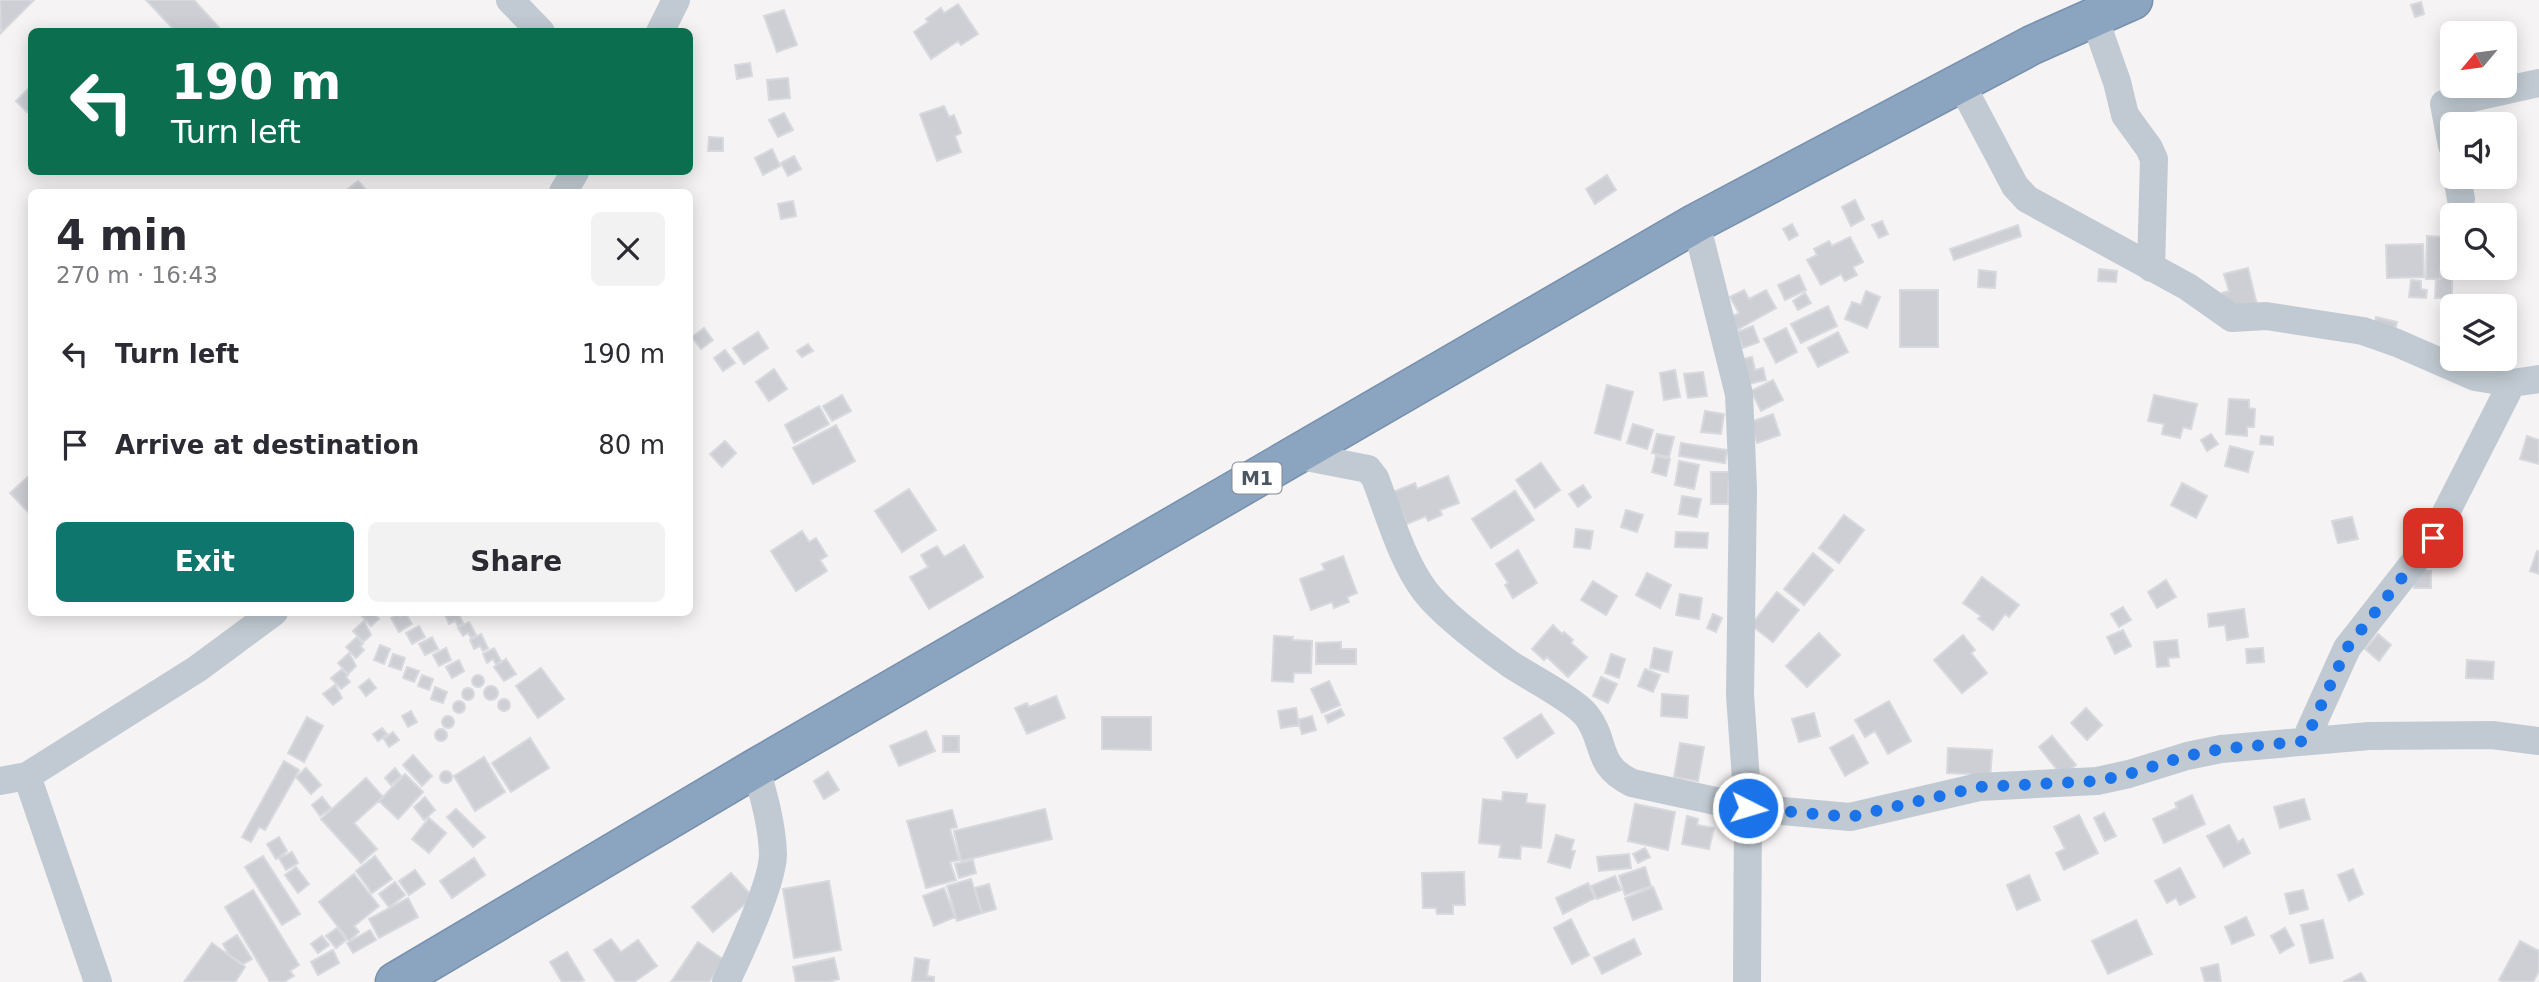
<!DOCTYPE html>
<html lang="en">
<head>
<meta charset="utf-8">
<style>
	body { margin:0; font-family:"DejaVu Sans",sans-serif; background:#f2f2f3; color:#2b2b33; height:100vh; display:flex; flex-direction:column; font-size:26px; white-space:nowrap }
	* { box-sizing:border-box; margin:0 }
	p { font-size:23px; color:#7c7c81 }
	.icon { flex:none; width:38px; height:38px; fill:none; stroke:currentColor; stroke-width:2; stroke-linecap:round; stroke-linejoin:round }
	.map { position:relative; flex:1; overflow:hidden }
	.drawer { position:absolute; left:28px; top:189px; width:665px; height:427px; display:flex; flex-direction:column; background:#fff; border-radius:10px; box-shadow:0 4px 18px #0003 }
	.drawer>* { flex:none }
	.guide { position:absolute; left:28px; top:28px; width:665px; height:147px; border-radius:10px; box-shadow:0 4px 18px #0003; background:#0b6e4f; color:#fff; overflow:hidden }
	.needle { width:46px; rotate:241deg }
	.controls { position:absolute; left:2440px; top:21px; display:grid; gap:14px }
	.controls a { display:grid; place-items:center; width:77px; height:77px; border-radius:10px; background:#fff; box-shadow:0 4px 18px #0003; font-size:35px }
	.pin { position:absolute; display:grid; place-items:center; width:60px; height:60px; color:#fff; margin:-30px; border-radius:14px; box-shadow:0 4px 10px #0006 }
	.me { position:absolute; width:77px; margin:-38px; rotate:95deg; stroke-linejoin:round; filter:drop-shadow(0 0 5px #0008) }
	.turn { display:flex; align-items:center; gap:24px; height:147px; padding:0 28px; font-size:32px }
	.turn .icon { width:91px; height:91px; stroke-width:2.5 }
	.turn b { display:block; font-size:49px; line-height:60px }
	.round { display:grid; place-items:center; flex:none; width:74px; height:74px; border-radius:10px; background:#f2f2f3 }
	.overview { display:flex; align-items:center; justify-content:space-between; height:119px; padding:0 28px }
	h1 { font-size:42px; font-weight:700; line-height:52px }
	.cta { display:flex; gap:14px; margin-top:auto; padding:14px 28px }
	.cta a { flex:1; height:80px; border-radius:10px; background:#0f766e; color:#fff; font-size:28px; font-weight:700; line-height:80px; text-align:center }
	.cta a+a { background:#f2f2f3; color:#2b2b33 }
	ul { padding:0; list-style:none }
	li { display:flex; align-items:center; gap:21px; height:91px; padding:0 28px }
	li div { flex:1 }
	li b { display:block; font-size:26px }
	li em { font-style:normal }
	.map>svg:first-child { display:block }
	.building { fill:#cdcfd5; stroke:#d7d9de; stroke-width:2 }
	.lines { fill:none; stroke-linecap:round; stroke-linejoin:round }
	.highway-casing { stroke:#7690ad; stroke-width:41 }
	.minor { stroke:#c1cad2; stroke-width:28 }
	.highway { stroke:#8ba5c1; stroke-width:38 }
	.route { stroke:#1a73e8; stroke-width:12; stroke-dasharray:0 21.6 }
	.labels { text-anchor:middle; stroke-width:6; stroke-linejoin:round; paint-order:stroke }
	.shield { fill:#fff; stroke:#808990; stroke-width:2 }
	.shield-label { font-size:19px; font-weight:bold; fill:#4a5661 }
</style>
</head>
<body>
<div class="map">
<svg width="2539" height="982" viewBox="0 0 2539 982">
	<rect width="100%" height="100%" fill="#f5f3f3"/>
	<path class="building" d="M0,0h34l-33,33z
		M146,0h48l29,32h-47z
		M2421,2l3,12 -9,3 -4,-12z
		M958,4l20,30 -17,11 -3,-4 -27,18 -17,-27 14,-10 -2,-3 15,-11 3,5z
		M784,10l13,35 -20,7 -13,-36z
		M750,63l2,13 -15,3 -2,-14z
		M788,78l2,20 -21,2 -2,-20z
		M32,85v22l-5,5 -11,-11z
		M944,106l5,11 5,-2 7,18 -6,3 6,16 -24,9 -17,-47z
		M784,113l9,17 -15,7 -9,-17z
		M709,137l14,1v13h-15z
		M772,149l8,17 -17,9 -8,-17z
		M794,156l7,13 -13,7 -7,-13z
		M1607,175l9,15 -21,14 -9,-15z
		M358,181l10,11h-24z
		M1855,200l9,19 -13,7 -9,-19z
		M793,201l3,15 -15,3 -3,-15z
		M1882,221l6,13 -9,4 -7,-13z
		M1792,224l6,11 -9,5 -6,-11z
		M2018,225l3,11 -67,24 -4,-11z
		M2427,236l15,1 -2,42h-14z
		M1850,237l13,25 -10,5 4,8 -12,6 -4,-7 -20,11 -14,-25 10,-5 -3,-6 15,-8 3,5z
		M2423,244l1,33 -37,1 -1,-33z
		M2443,260h9v38h-17l1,-18 6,-1z
		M2248,268l10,41 -33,-1 -3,-15 7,-2 -5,-17z
		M2099,269l18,2 -1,11 -18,-1z
		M1979,270l17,2 -1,16 -17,-1z
		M1799,275l7,15 -21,10 -7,-15z
		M2411,280l10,1v8l6,1 -1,8 -17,-1z
		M1744,290l5,9 17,-9 10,18 -41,23 -7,-12 11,-6 -9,-16z
		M1900,290h38v57h-38z
		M1866,291l14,6 -13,31 -22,-9 7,-17 9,3z
		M1805,293l6,10 -13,7 -5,-9z
		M1828,306l9,20 -36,17 -10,-19z
		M2376,317l21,5 -3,12 -20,-5z
		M1753,326l6,16 -16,6 -6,-16z
		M704,328l9,12 -12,9 -9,-12z
		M1786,328l11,24 -21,11 -12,-24z
		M758,332l10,16 -24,16 -11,-16z
		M1838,332l10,20 -30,15 -10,-19z
		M808,344l5,7 -11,6 -5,-6z
		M725,350l10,13 -12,8 -9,-13z
		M1752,357l3,13 8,-2 3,12 -18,4 -5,-25z
		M774,369l13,20 -18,12 -13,-19z
		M1675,370l5,27 -16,3 -4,-27z
		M1703,372l4,24 -19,2 -4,-24z
		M1773,380l10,20 -22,11 -10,-20z
		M1607,385l26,7 -13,48 -25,-7z
		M842,395l9,16 -19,10 -9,-15z
		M2154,395l43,9 -6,25 -8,-2 -3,11 -18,-4 2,-10 -16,-3z
		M2229,399l20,1v8l6,1 -1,18h-7v9l-21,-2z
		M819,406l10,18 -35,19 -9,-18z
		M1705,411l19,3 -3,20 -20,-2z
		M1773,414l7,21 -23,8 -7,-21z
		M1633,424l20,6 -6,19 -20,-6z
		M836,425l19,36 -42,23 -20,-36z
		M1657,434l17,3 -5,20 -17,-4z
		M2211,434l7,10 -11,7 -6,-11z
		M2261,436l12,1v8l-13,-1z
		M2527,436l12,4v24l-19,-5z
		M725,441l11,12 -14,14 -12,-13z
		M1681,443l46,7 -2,13 -46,-7z
		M2230,446l23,6 -5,20 -23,-6z
		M1656,456l14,3 -4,17 -14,-4z
		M1679,461l20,4 -5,24 -19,-4z
		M1541,463l19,27 -25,18 -19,-28z
		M1711,472h18l-1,32h-17z
		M32,473v43l-22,-23z
		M1448,476l11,27 -19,7 2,5 -14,6 -2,-5 -19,8 -14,-32 22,-9 2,6z
		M2182,483l25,13 -11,22 -25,-13z
		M1583,485l8,12 -13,10 -9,-13z
		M909,489l27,41 -34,22 -27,-41z
		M1515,491l19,29 -43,28 -19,-29z
		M1682,496l19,3 -4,18 -18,-3z
		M1626,510l17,5 -6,17 -16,-5z
		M1844,515l20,15 -25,33 -20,-15z
		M2352,517l6,22 -20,4 -6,-22z
		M1576,529l17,2 -3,18 -16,-2z
		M802,531l7,11 7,-4 11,18 -7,4 7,11 -31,20 -25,-40z
		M1676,532l32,1 -1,15 -32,-1z
		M964,545l19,32 -54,32 -19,-32 18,-10 -7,-12 16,-9 7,11z
		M1518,550l19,33 -24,15 -8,-13 3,-2 -12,-19z
		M2537,551l2,1v22l-9,-3z
		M1813,553l20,17 -29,35 -20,-16z
		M1343,556l14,37 -10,4 2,5 -15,6 -2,-6 -21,8 -11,-31 25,-9 -3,-6z
		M2414,571h17v17h-17z
		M1647,573l24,12 -11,23 -24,-13z
		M1982,577l37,28 -10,12 -4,-3 -12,16 -15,-11 3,-3 -18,-13z
		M2166,580l10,17 -19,11 -9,-16z
		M1593,581l24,15 -11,19 -25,-15z
		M1777,592l22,18 -26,32 -22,-17z
		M1680,594l22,4 -3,21 -23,-4z
		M2123,607l8,13 -12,7 -8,-13z
		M2244,609l4,28 -21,3 -2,-15 -16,2 -1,-13z
		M364,612h13l-2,2 4,5 -8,7 -10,-11z
		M449,612h9l5,11 -5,3 -3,-5 -6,3 -4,-9z
		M398,614l2,3 6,-3 6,10 -13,8 -8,-14z
		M1713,614l9,4 -6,14 -9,-4z
		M364,621l7,14 -8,7 -10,-11z
		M469,622l7,13 -5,3 -3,-5 -5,3 -5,-8z
		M1553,625l9,9 2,-2 9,8 -2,3 16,14 -19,20 -21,-20 -3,3 -12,-11z
		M419,626l6,11 -13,7 -6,-11z
		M2123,630l8,16 -16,8 -8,-17z
		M1819,633l21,22 -33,32 -21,-21z
		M481,634l7,14 -5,3 -3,-5 -6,3 -4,-9z
		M2378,634l13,11 -12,16 -14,-12z
		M1963,635l12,15 -4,3 16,20 -25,20 -28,-33z
		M1274,636l19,1 -1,3 20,1 -1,32h-17l-1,9 -21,-1z
		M357,637l6,7 -3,2 4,4 -8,8 -10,-11z
		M432,637l6,12 -13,6 -6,-11z
		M2177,640l2,17 -11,1 1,8 -12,1 -3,-25z
		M1341,642v7h15v15h-40v-21z
		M380,645l10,4 -6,15 -10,-4z
		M446,648l5,12 -12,6 -6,-11z
		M494,648l7,13 -5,3 -3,-5 -6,4 -4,-9z
		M1654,648l18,4 -4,20 -18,-4z
		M2263,648l1,14 -17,1 -1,-14z
		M349,653l7,13 -8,8 -10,-11z
		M393,654l12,4 -4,12 -12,-4z
		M1611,654l14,5 -6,19 -14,-5z
		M506,659l10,15 -12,7 -10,-14z
		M459,660l5,11 -12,7 -6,-11z
		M2467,660l27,2 -1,17 -27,-1z
		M407,667l12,4 -5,11 -11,-4z
		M541,668l23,31 -26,19 -22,-32z
		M342,669l6,6 -2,2 4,5 -9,7 -10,-11z
		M1645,669l15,6 -7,17 -15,-6z
		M472 681a6 6 0 1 1 12 0a6 6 0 1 1-12 0Z
		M422,675l11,4 -4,11 -11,-4z
		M1601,677l16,7 -9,19 -15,-7z
		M369,679l7,9 -10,8 -7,-9z
		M1329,681l11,24 -18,8 -11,-24z
		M335,685l7,13 -9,7 -10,-11z
		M484 693a7 7 0 1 1 14 0a7 7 0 1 1-14 0Z
		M435,687l12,5 -4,11 -12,-4z
		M462 694a6 6 0 1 1 12 0a6 6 0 1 1-12 0Z
		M1662,694l26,2 -1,22 -26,-2z
		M1056,696l9,22 -38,16 -12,-26 12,-5 2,4z
		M498 705a6 6 0 1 1 12 0a6 6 0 1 1-12 0Z
		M453 707a6 6 0 1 1 12 0a6 6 0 1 1-12 0Z
		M1889,701l22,40 -23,13 -13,-23 -10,6 -10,-17z
		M1296,708l3,17 -18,3 -3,-17z
		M2086,708l16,17 -15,15 -16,-17z
		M1341,709l3,6 -16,8 -3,-7z
		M411,711l6,11 -9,5 -6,-11z
		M1814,713l6,23 -21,6 -7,-23z
		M1541,714l13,19 -37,25 -13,-20z
		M442 722a6 6 0 1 1 12 0a6 6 0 1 1-12 0Z
		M1312,716l4,14 -14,4 -4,-14z
		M307,717l16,9 -19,36 -16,-9z
		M1102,717h49v33l-49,-1z
		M382,728l5,6 -9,7 -5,-7z
		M435 735a6 6 0 1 1 12 0a6 6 0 1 1-12 0Z
		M926,731l9,20 -36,15 -9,-20z
		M393,732l6,8 -10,7 -5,-8z
		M1853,735l15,28 -23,13 -15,-28z
		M943,736h16v16h-16z
		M2052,736l24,29 -14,11 -23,-29z
		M530,738l19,30 -38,24 -19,-29z
		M1680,743l24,4 -6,34 -24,-4z
		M1948,748l44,2 -2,32 -20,-1v-7l-23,-1z
		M413,755l19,21 -10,10 -19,-21z
		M484,757l21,35 -30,19 -21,-35z
		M284,761l15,9 -34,60 -6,-3 -8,15 -9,-5z
		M306,768l15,17 -10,9 -15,-17z
		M395,768l6,8 -10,9 -6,-7z
		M440 777a6 6 0 1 1 12 0a6 6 0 1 1-12 0Z
		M828,772l11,18 -15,9 -10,-18z
		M405,774l18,18 -25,27 -19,-18z
		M366,778l17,19 -29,26 23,26 -16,14 -40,-44z
		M1503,792l24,2 -1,9 19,2 -4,43 -20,-2 -1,13 -21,-2 2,-12 -22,-2 4,-44 19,2z
		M2192,795l13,29 -41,19 -11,-24 24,-11 -2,-5z
		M322,797l9,11 -11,8 -8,-11z
		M425,797l10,13 -11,10 -10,-13z
		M2304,799l6,20 -30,9 -6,-21z
		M1635,804l40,8 -7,38 -40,-9z
		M456,809l29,28 -12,10 -26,-30z
		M1045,809l7,30 -91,22 -7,-30z
		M952,810l5,17 -7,2 9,31 -9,2 6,18 -30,8 -19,-67z
		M2104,813l12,23 -11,5 -11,-23z
		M2079,815l19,38 -34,17 -8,-17 9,-4 -11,-22z
		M1687,816l11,3 -1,6 17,3 -5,21 -27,-5z
		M429,818l17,15 -17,20 -17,-14z
		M2229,825l9,17 5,-3 7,14 -26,14 -17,-31z
		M1556,835l18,5 -3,10 4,1 -5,17 -22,-6z
		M279,837l8,14 -11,8 -9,-15z
		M1645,848l5,9 -12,6 -5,-9z
		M292,852l6,11 -12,7 -7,-12z
		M1629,854l2,14 -32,3 -2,-14z
		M263,856l37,58 -18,11 -37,-58z
		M375,856l17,23 -20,14 -16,-22z
		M474,858l11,17 -33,23 -12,-17z
		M973,860l3,13 -17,5 -4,-14z
		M296,867l13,17 -11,9 -13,-18z
		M1645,867l6,19 -26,9 -6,-19z
		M2180,868l15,29 -15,8 -4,-7 -9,5 -12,-22z
		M2353,869l10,25 -14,7 -11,-26z
		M415,870l10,14 -16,11 -10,-14z
		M1464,872l1,33h-12v9h-16l-1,-6h-13l-1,-35z
		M731,873l22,24 -40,35 -21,-25z
		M354,874l25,32 -25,20 5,6 -10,9 -30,-39z
		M2029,875l11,25 -23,10 -10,-25z
		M1615,876l6,14 -24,9 -6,-13z
		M971,879l11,34 -25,8 -10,-35z
		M829,881l12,69 -47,8 -11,-69z
		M395,882l10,13 -16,12 -10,-13z
		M1588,883l7,15 -32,16 -7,-16z
		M989,884l7,25 -14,4 -7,-25z
		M1653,887l9,22 -29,11 -8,-22z
		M944,888l11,29 -21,9 -11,-30z
		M253,890l46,75 -9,6 4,5 -10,6h-14l-45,-75z
		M2303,890l5,19 -18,5 -5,-20z
		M408,898l10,19 -39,21 -10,-19z
		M2246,917l8,18 -22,9 -7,-17z
		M1571,919l18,36 -17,9 -18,-36z
		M2136,920l16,34 -44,20 -16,-33z
		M2323,920l10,38 -23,5 -9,-38z
		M337,928l9,12 -10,8 -10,-12z
		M2285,928l9,17 -14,8 -9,-17z
		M370,930l6,10 -23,13 -6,-10z
		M237,935l15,24 -9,5 -14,-9 -6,-11z
		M322,936l7,9 -11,8 -7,-9z
		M611,939l10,13 17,-12 19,26 -23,16h-18l-22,-32z
		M1634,939l7,15 -39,20 -8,-16z
		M2520,941l19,10v20l-6,11h-29l-5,-2z
		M698,942l26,18 -15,22h-38z
		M212,943l33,24 -10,15h-51z
		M333,950l6,13 -21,12 -7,-13z
		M567,952l17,28 -4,2h-18l-12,-20z
		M834,958l5,21 -12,3h-31l-3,-15z
		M915,958l14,2 -2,16 7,1v5h-22z
		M2218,964l3,18h-16l-4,-14z
		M2361,973l5,9h-23z"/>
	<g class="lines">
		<g class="highway-casing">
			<path id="highway" d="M395,982l361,-214 940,-545 336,-178 101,-45"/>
		</g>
		<path class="minor" d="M510,0l31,32
			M2094,17l23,65 8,33 24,33 5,11 -3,109
			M660,32l16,-32
			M1960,82l55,104 12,13 161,88 44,31 34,-2 97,15 34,12 78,34 37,6 27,-4
			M2452,146l-8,-42 95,-21
			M2457,177l4,22
			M563,192l12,-20
			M1696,223l43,171 4,95 -3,206 8,113 -1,174
			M1296,455l72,14 7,9c14,36 27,83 50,113 18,24 60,55 85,73 19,13 63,35 76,51 21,26 8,50 46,68l116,25 102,9 129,-30 118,-6 32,-7 58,-18 34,-7 148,-13 123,-1 47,6
			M2305,741l42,-93 86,-110 79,-155
			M0,781l27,-5
			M98,982l-71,-206 170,-107 77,-57
			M726,982c13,-27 47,-100 47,-128 -1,-29 -9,-57 -17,-86"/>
		<use href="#highway" class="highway"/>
	</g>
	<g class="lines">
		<path class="route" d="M1748,808l102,9 129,-30 118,-6 32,-7 57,-18 35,-7 84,-8 42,-93 86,-110"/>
	</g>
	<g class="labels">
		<rect class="shield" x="1232.5" y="462.5" width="49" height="31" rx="5"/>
		<g class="shield-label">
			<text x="1257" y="485">M1</text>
		</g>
	</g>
</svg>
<div class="controls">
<a><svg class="needle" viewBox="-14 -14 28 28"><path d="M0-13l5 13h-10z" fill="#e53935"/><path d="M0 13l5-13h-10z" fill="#7c7c81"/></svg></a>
<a><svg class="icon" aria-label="sound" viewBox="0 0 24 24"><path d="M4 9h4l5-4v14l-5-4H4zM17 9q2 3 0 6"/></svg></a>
<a><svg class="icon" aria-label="search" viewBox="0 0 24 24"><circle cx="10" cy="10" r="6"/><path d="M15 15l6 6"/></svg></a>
<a><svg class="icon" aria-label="layers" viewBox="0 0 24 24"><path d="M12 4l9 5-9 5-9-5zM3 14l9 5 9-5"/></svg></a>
</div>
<div class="pin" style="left:2433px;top:538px;background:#d93025"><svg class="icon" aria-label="arrive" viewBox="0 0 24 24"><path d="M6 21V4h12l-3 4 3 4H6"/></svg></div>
<svg class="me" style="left:1748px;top:808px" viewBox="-20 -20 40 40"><circle r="17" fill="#1a73e8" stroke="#fff" stroke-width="3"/><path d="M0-11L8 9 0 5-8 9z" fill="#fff"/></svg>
<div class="guide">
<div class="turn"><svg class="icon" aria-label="left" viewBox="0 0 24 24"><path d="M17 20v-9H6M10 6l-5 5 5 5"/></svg><div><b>190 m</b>Turn left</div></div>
</div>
<section class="drawer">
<div class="overview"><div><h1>4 min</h1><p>270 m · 16:43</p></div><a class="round"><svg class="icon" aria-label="close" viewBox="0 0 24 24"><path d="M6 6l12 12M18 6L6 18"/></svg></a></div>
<ul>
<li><svg class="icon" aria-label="left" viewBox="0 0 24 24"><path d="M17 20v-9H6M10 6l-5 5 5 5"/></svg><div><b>Turn left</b></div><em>190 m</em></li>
<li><svg class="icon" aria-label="arrive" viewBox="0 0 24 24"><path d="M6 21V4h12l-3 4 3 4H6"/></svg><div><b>Arrive at destination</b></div><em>80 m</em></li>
</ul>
<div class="cta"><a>Exit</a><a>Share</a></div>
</section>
</div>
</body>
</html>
